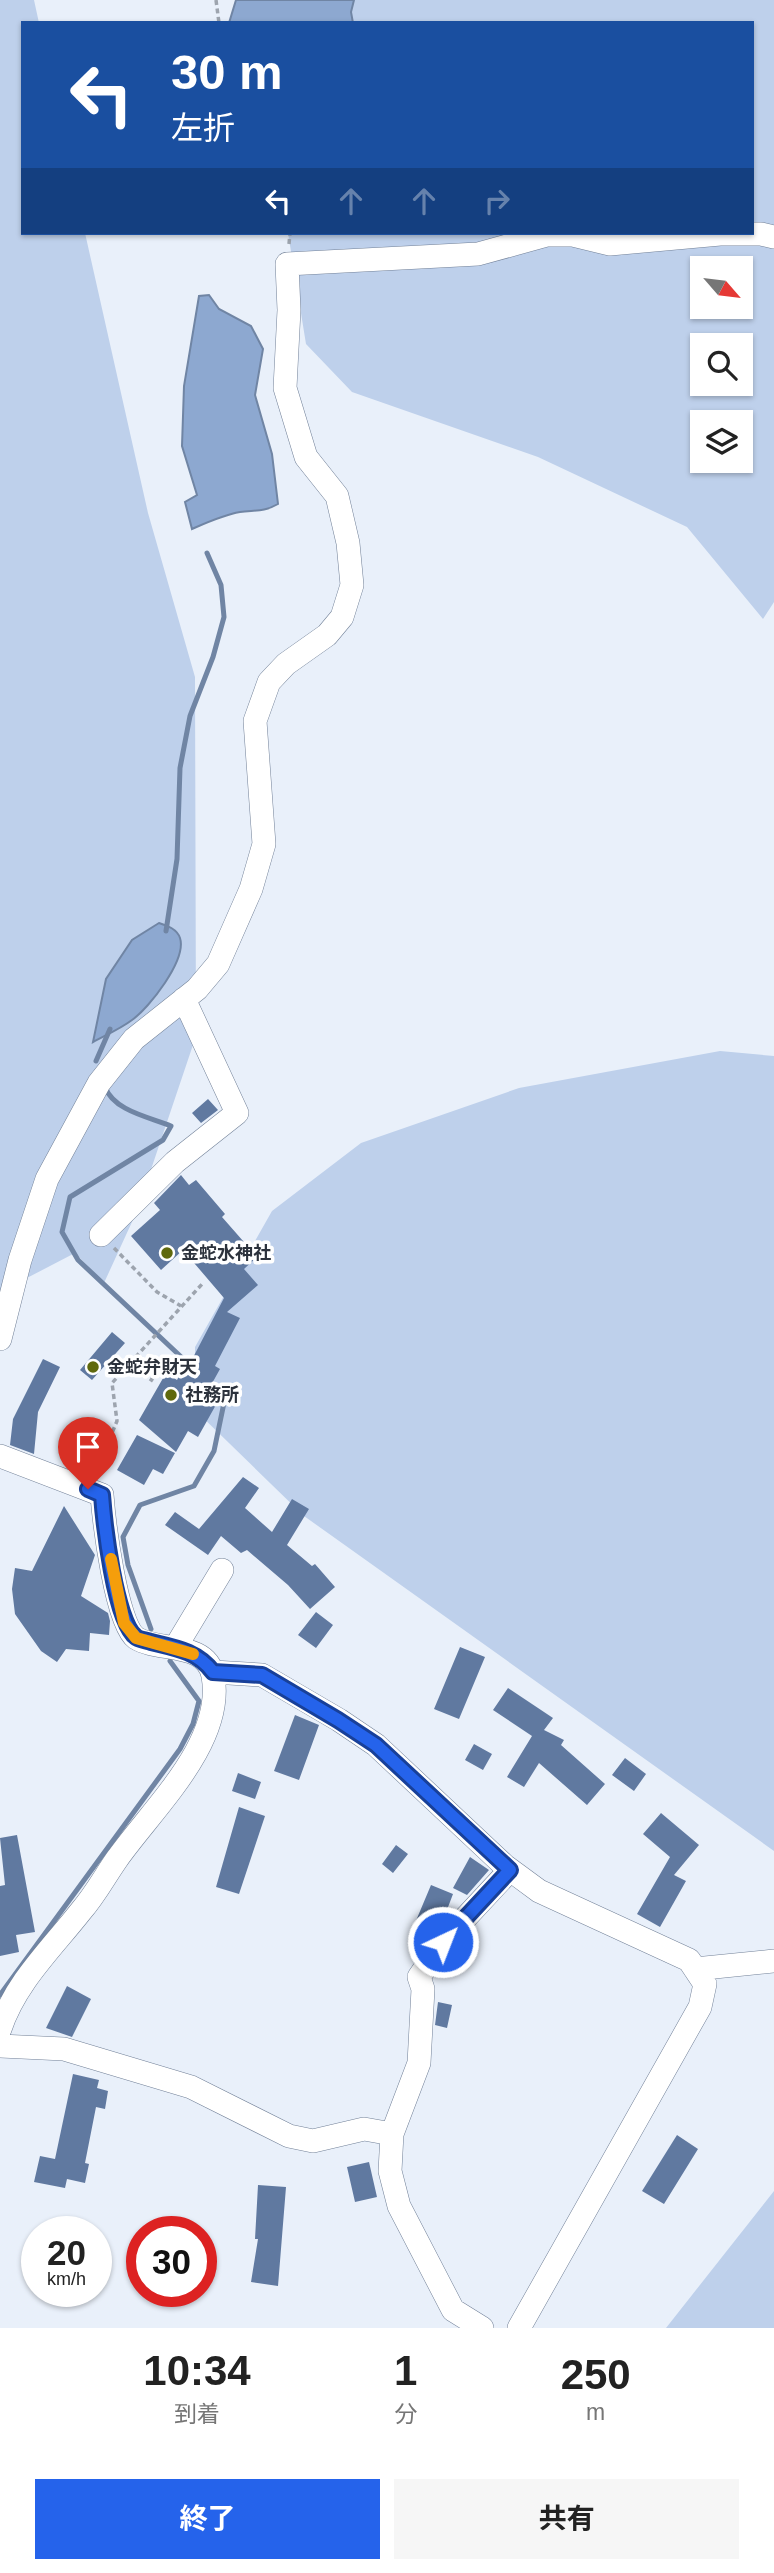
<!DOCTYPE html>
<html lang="ja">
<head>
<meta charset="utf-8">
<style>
	body { margin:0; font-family:Arial,"Noto Sans JP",sans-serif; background:#f6f6f6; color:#222; height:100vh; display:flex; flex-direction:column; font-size:26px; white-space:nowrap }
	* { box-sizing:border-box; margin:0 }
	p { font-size:23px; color:#767676 }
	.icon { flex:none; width:38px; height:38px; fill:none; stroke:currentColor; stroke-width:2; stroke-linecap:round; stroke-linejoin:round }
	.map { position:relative; height:2328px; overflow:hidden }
	.details { display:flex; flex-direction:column; background:#fff; flex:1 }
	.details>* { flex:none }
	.banner { position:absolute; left:21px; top:21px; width:733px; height:214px; border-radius:0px; box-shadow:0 2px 5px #0004; background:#1a4fa0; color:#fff; overflow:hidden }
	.needle { width:46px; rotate:118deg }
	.buttons { position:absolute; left:690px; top:256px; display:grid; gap:14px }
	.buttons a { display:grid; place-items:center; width:63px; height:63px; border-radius:0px; background:#fff; box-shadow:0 2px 5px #0004; font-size:35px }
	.speed { position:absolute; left:21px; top:2216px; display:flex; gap:14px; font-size:35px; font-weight:700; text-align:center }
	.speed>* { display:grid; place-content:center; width:91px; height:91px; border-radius:50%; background:#fff; box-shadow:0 2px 5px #0004; line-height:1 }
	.speed small { font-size:18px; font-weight:400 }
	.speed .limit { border:10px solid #d22; background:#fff; color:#111 }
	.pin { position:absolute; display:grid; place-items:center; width:60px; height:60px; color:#fff; margin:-72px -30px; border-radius:50% 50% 50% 0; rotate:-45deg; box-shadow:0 0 7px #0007 }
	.pin .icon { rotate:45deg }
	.me { position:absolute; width:77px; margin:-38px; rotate:43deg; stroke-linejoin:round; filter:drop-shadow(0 0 5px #0008) }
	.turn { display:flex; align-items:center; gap:24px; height:147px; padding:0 35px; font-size:32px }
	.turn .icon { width:91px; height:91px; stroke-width:2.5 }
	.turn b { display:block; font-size:49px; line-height:60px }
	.lanes { display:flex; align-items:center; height:66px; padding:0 35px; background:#0003; justify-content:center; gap:35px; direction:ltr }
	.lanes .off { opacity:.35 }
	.eta { display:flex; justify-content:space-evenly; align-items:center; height:119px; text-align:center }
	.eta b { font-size:42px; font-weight:700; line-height:49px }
	.button { display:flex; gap:14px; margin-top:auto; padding:14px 35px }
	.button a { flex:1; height:80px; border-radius:0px; background:#2563eb; color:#fff; font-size:28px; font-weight:700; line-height:80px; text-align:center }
	.button a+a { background:#f6f6f6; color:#222 }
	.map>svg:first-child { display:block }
	.green { fill:#bed0eb; fill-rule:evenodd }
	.water { fill:#8da8d0; stroke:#7085a4; stroke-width:2 }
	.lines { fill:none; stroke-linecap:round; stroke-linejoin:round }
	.stream { stroke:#7085a4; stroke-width:5 }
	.building { fill:#6079a0 }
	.minor-casing { stroke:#728198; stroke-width:24 }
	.path { stroke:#9da4ae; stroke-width:3.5; stroke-dasharray:5 3.5; stroke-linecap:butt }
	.minor { stroke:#fff; stroke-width:23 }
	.route-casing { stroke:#184099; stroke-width:18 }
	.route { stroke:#2563eb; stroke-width:12 }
	.slow { stroke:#f59e0b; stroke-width:12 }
	.poi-dot { fill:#5f690d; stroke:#fff; stroke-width:2.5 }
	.labels { text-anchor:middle; stroke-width:7; stroke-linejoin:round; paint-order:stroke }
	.poi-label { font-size:18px; font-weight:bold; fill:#2c323c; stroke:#fff; text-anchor:start }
</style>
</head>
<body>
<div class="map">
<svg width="774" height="2328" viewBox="0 0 774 2328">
	<rect width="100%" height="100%" fill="#e9f0fa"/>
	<path class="green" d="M0,0h34l5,23h-16v210h62l63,280 47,164 1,359 -59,175 -33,72 -29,-30 -75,39z
		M258,0h516v602l-11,17 -76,-92 -149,-70 -186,-65 -46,-48 -18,-111h464v-210h-495zM702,268h38v38h-38zM702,345h38v38h-38zM702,422h38v38h-38z
		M720,1051l54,5v795l-470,-335 -109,-106v-63l77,-136 89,-68 158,-55z
		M774,2191v137h-108z"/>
	<path class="water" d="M236,0h118l-3,12 2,11h-124z
		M209,295l10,14 32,17 12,23 -8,46 17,59 6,50c-14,8 -23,6 -38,8 -17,3 -32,10 -48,17l-7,-27 12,-7 -15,-49 2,-60 15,-90z
		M159,923c9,3 18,6 21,15 7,22 -31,70 -48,82 -12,9 -26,15 -39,22l13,-63 26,-39z"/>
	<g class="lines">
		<path class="stream" d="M166,931l11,-72 3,-91 10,-52 23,-59 11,-40 -3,-32 -14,-32
			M96,1061l14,-32
			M105,1087c9,24 44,30 66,39l-8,14 -93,57 -8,35 16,28 116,109
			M151,1629l-23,-64 -5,-28 17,-32 54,-19 20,-35 11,-53 -18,-17
			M0,1995l180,-246 13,-25 6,-23 -29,-40"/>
	</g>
	<path class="building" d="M208,1099l10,11 -17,13 -9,-10z
		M181,1175l8,10 7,-5 29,34 -3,3 35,40 -13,12 14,16 -31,27 13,6 -25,48 5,3 -10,18 12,7 -24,43 -10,-6 -12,21 -37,-32 27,-47 11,7 5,-9 3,2 39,-75 -41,-48 -22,20 -30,-34 29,-26 -6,-7z
		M112,1332l13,11 -33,37 -12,-10z
		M43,1359l17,8 -22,45 -4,42 -24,-9 3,-26z
		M137,1435l38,18 -12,21 -10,-5 -9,16 -27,-15z
		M243,1477l16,11 -14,20 27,24 20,-33 17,10 -22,36 25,21 3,-2 20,23 -25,22 -22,-24 -41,-35 -6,3 -20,-17 -13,19 -43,-30 10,-13 24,17z
		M64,1506l31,49 -14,41 27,17 2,8 -1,14 -19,-2 -1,18 -23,-2 -9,13 -16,-11 -26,-37 -3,-25 3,-21 17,3z
		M316,1612l17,13 -17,23 -18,-13z
		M460,1647l25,10 -26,62 -25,-10z
		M508,1688l45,30 -9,12 20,10 -3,5 44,39 -18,21 -48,-42 -15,24 -17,-10 25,-41 -39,-26z
		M295,1715l24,10 -20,55 -25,-9z
		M474,1744l18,10 -9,16 -18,-10z
		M625,1758l21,16 -12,17 -22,-16z
		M238,1773l23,9 -6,17 -23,-8z
		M239,1807l26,9 -26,78 -23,-7z
		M661,1813l38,32 -25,30 12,6 -26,46 -23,-13 33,-57 -27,-23z
		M17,1835l18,97 -19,3 3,17 -19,4v-70l5,-1 -5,-47z
		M396,1845l12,9 -15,19 -11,-9z
		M470,1857l19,13 -22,25 -14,-7z
		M431,1885l22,9 -11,29 -16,19 -16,-7z
		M67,1986l24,13 -19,38 -26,-9z
		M438,2002l14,3 -5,23 -12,-3z
		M73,2074l26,6 -2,8 11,3 -3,18 -9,-2 -11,56 4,1 -4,19 -18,-4 -2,9 -31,-6 6,-26 15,3z
		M677,2135l21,14 -34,55 -22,-13z
		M369,2162l8,35 -22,5 -8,-35z
		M258,2185l28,2 -8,99 -27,-4 7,-43h-3z"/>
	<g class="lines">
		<g class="minor-casing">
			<path id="minor" d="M101,1235l74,-73 62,-49 -53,-114
				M0,1339l20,-79 27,-81 52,-96 35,-44 63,-50 21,-25 33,-75 13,-45 -9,-123 14,-39 17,-18 41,-29 15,-18 10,-32 -4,-42 -11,-47 -31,-39 -21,-69 4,-78 -2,-46 191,-10 69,-19h26l37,9 110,-10h41l13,3
				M0,1456l102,39c2,26 14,129 34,143 22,14 71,3 77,38 12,66 -60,132 -96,183 -12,17 -22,36 -36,52 -29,37 -66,72 -81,118
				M175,1648l47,-78
				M213,1672l49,3 77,45 37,25 129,121 34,25 150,69 16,24 -5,23 -181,321
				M695,1969l79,-8
				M0,2046l64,3 127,38 98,49 24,5 51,-12 28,5
				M482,2328l-29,-18 -54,-104 -9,-35 2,-37 27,-71 4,-74 -4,-12 24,-35 67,-72"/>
		</g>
		<path class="path" d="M216,0l3,23
			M289,244l1,-11
			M114,1248l43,44 24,14
			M129,1364l24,17
			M96,1471l21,-50 -5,-38 91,-100"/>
		<use href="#minor" class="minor"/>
	</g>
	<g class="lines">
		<g class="route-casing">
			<path id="route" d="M88,1489l14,6c2,27 13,127 34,142 3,3 11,3 15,5 25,6 46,9 62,30l49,3 76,45 38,25 134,125 -67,72"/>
		</g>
		<use href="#route" class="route"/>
		<path class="slow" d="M111,1559l13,64 12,15 57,16"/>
	</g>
	<g class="poi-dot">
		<circle cx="167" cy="1253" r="7"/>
		<circle cx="93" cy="1367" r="7"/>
		<circle cx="171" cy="1395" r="7"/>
	</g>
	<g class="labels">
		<g class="poi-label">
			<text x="181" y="1259">金蛇水神社</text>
			<text x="107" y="1373">金蛇弁財天</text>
			<text x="185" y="1401">社務所</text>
		</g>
	</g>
</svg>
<div class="buttons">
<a><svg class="needle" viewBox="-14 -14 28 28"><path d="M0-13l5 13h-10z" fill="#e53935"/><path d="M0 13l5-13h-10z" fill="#767676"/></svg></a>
<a><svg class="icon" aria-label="search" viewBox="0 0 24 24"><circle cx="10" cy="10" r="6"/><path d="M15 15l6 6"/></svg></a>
<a><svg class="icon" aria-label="layers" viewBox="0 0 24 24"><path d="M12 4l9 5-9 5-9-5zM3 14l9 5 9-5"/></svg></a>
</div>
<div class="speed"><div>20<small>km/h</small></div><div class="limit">30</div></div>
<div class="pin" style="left:88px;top:1489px;background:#d93025"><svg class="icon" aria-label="arrive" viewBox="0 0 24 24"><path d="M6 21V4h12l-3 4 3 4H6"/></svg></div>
<svg class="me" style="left:443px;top:1942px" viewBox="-20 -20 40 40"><circle r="17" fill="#2563eb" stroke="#fff" stroke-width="3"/><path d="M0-11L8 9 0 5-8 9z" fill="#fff"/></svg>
<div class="banner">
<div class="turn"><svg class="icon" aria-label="left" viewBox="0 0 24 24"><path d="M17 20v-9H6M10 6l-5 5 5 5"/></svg><div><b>30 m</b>左折</div></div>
<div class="lanes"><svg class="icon" aria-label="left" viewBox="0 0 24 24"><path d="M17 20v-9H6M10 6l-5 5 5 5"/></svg><svg class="icon off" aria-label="ahead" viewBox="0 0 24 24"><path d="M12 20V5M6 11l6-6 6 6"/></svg><svg class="icon off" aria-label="ahead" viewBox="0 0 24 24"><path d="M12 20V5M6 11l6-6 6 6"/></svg><svg class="icon off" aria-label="right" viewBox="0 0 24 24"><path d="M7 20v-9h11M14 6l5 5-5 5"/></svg></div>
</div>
</div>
<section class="details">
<div class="eta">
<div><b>10:34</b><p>到着</p></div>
<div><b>1</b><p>分</p></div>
<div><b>250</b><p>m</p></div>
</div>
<div class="button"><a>終了</a><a>共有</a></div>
</section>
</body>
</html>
